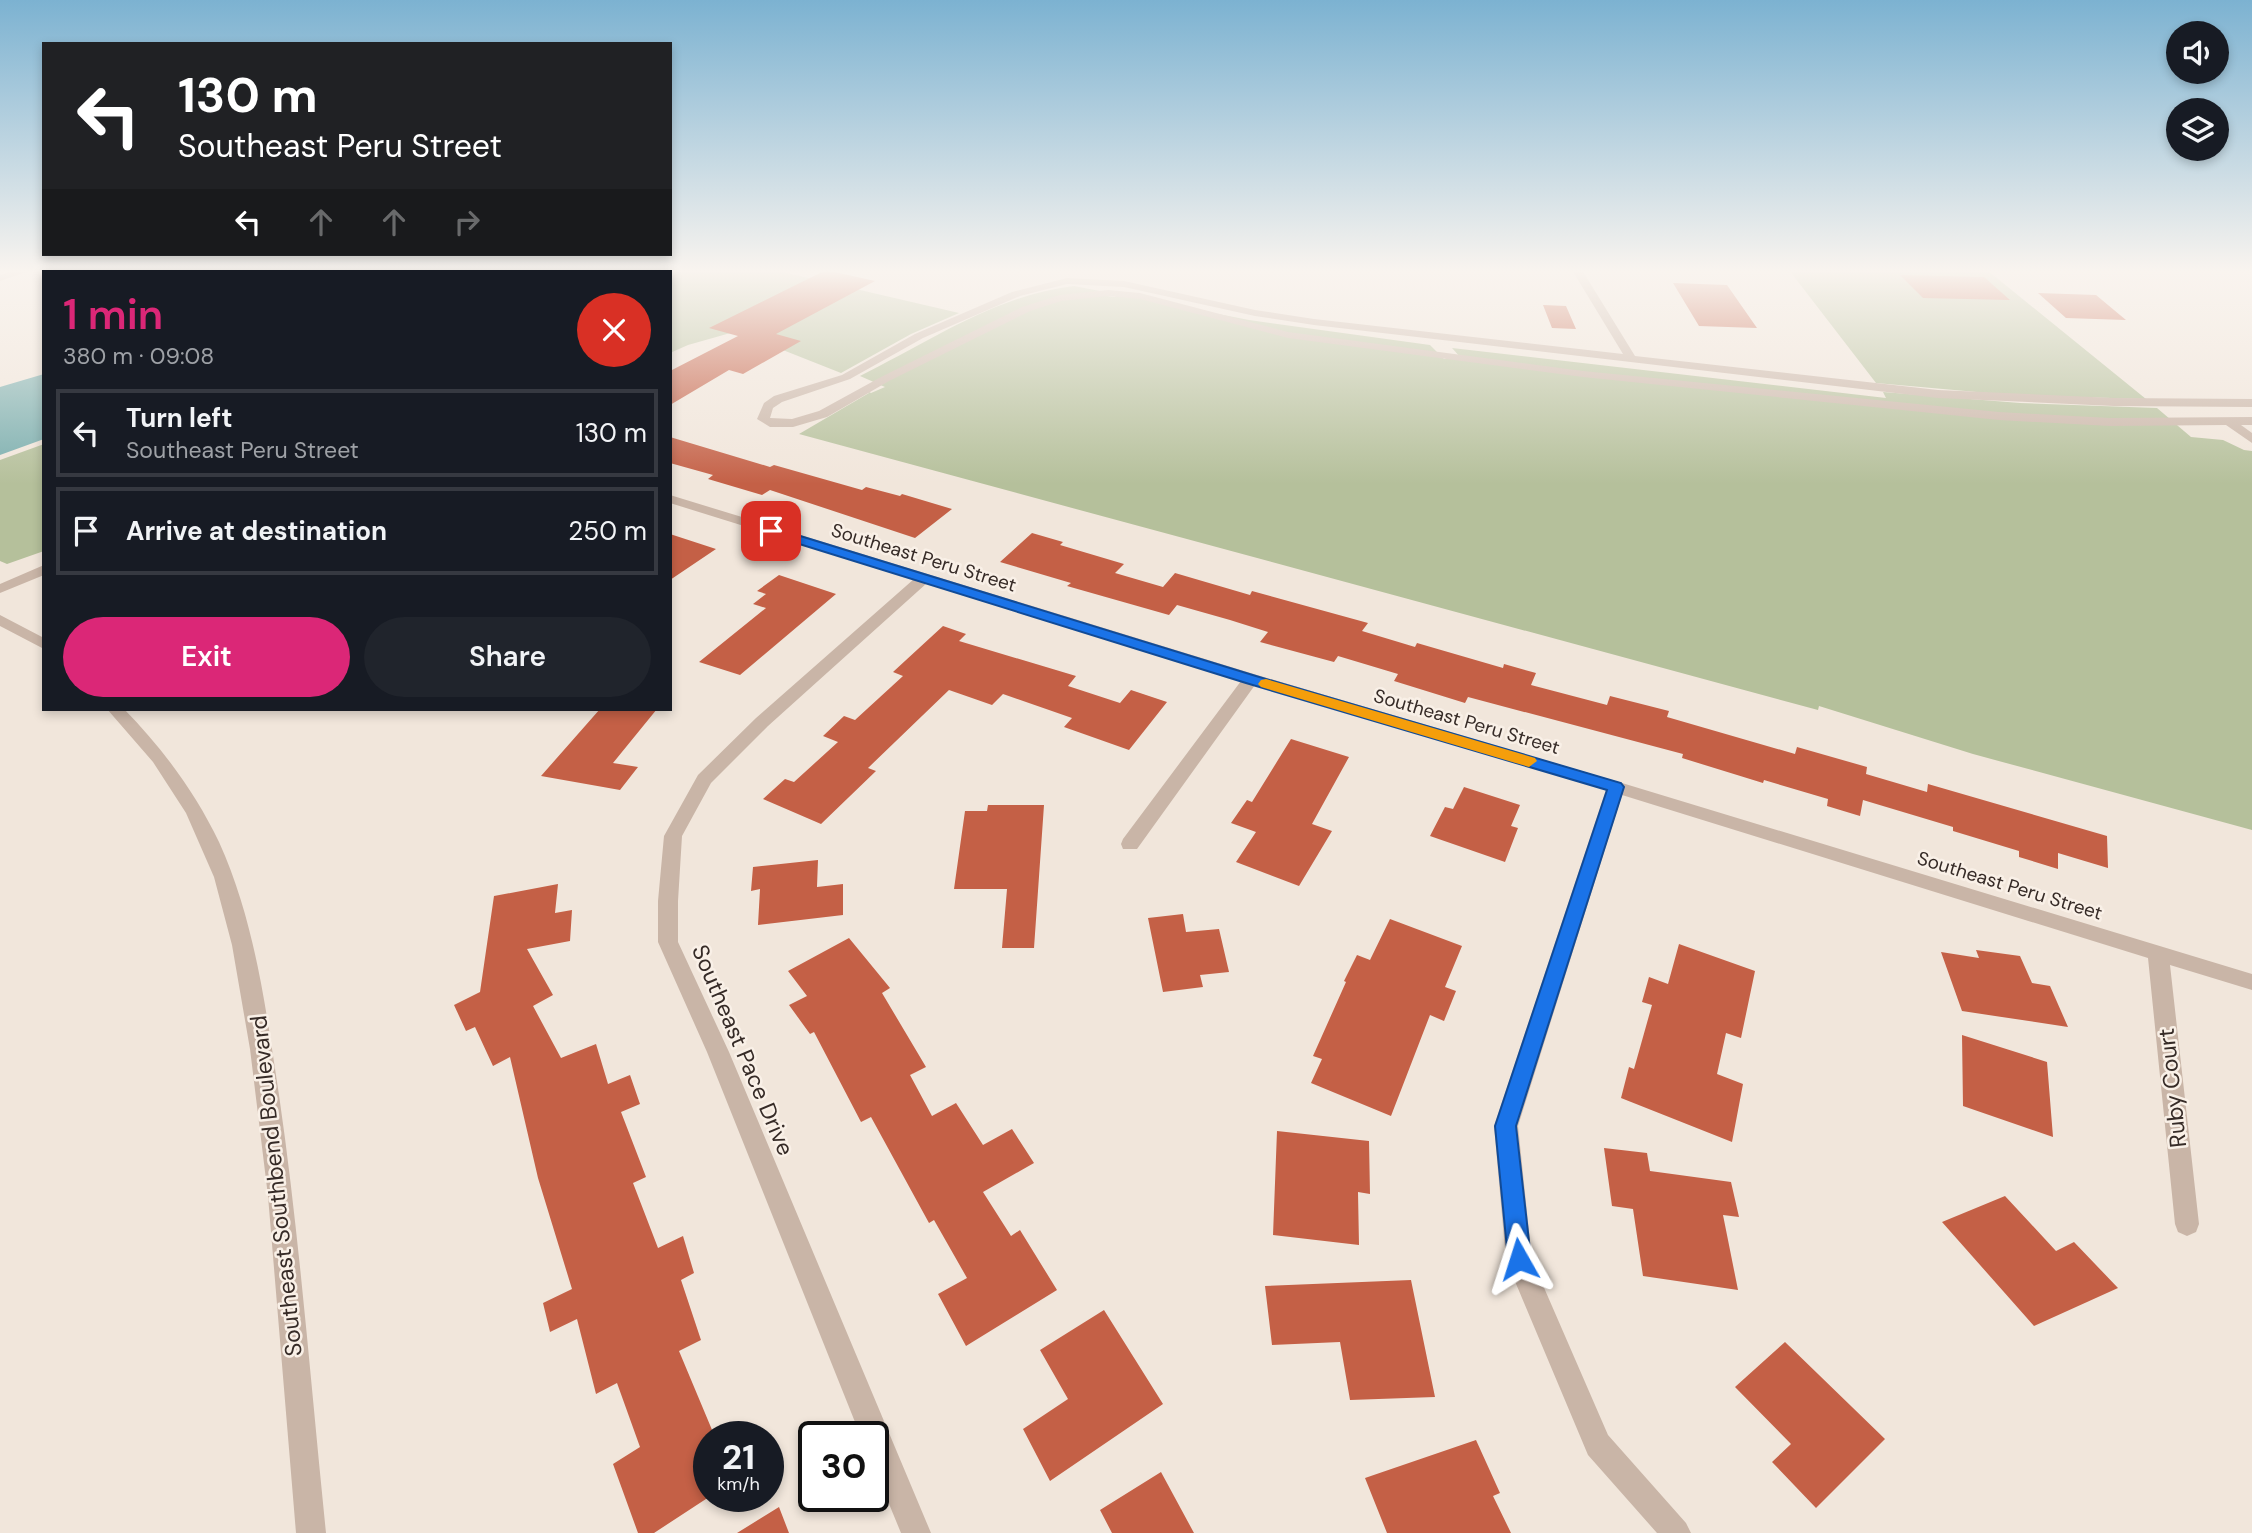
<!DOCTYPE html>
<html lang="en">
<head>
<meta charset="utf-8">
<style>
	body { margin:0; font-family:"DM Sans",sans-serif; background:#20242c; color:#f1f3f6; height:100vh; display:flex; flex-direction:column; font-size:26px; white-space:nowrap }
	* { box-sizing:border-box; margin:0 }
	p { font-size:23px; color:#9ea1a6 }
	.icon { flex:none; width:38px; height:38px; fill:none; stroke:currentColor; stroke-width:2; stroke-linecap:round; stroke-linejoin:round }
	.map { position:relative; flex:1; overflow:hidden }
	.details { position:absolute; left:42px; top:270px; width:630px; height:441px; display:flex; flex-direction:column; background:#171b24; border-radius:0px; box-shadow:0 4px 10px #0003 }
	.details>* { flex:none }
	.top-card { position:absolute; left:42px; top:42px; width:630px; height:214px; border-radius:0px; box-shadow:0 4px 10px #0003; background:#202124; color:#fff; overflow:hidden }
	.controls { position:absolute; left:2166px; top:21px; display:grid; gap:14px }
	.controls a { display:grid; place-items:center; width:63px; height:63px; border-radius:50%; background:#171b24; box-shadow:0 4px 10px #0003; font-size:35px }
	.speed { position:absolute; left:693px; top:1421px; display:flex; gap:14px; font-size:35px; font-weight:700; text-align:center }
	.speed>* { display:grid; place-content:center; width:91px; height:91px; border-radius:50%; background:#171b24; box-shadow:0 4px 10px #0003; line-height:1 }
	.speed small { font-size:18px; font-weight:400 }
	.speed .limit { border:4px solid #111; border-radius:10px; background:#fff; color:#111 }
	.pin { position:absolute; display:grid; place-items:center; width:60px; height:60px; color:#fff; margin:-30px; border-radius:14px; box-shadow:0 4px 10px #0006 }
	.me { position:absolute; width:77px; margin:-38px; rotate:354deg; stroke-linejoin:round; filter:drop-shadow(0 0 5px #0008) }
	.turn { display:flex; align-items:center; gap:24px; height:147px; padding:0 21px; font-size:32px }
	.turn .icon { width:91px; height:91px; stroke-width:2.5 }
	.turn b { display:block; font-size:49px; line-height:60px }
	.lanes { display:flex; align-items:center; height:66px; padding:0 21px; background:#0003; justify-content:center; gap:35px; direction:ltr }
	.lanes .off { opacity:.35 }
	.round { display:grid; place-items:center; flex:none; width:74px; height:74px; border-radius:37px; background:#20242c }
	.summary { display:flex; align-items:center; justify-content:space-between; height:119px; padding:0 21px }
	h1 { font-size:42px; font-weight:600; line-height:52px; color:#db2777 }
	.action { display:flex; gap:14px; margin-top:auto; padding:14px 21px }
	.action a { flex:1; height:80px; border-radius:42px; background:#db2777; color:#fff; font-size:28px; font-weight:600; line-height:80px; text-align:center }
	.action a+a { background:#20242c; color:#f1f3f6 }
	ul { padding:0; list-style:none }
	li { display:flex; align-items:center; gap:21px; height:88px; margin:0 14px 10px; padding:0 7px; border:4px solid #363941; border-radius:0px }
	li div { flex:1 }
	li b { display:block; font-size:26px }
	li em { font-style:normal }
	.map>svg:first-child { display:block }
	.green { fill:#b5c09b }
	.water { fill:#7aaeae }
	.building { fill:#c46046 }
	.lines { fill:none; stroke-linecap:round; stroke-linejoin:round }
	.minor { fill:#c9b5a7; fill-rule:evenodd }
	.route { fill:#1a73e8; stroke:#114b97; stroke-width:2 }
	.slow { fill:#f59e0b }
	.labels { text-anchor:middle; stroke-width:5; stroke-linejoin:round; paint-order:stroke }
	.street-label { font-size:19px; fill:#362b27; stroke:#f9f0e7 }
	.near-street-label { font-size:23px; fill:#362b27; stroke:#f9f0e7 }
</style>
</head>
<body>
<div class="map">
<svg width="2252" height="1533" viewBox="0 0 2252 1533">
	<rect width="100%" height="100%" fill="#f1e6db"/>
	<path class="green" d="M628,270h146l185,43 -48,21 -70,39 -96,-38 10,-9 -67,19 -18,8v-82h-47z
		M1789,270h198l159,129 -136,-4 -134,-12z
		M1074,286l26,5 -1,4 16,2 2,-3 132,26 181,25 14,14 17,-1 -9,-10 434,50 -3,-6 137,11 137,5 34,29 32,3 21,10 8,1v379l-279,-76 -154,-48 -1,4 -1019,-276 70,-41 -2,-2 4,2 14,-6 -25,-11c69,-34 136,-81 214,-90z
		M44,444v107l-37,13 -7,-3v-101z"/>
	<path class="water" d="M44,374v65l-44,16v-68z"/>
	<path class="building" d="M826,270l49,11 -99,53 25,7 -58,33 -14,-4 -59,35v-34l68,-35 -29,-8z
		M1900,275l84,2 26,23 -87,-2z
		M1673,283l54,2 30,43 -58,-2z
		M2038,293l58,2 30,25 -60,-2z
		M1543,305l23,1 10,23 -24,-1z
		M670,437l100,30 4,-2 88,25 4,-3 34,9 2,-2 50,15 -37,29 -145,-48 -8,5 -54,-16 5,-4 -43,-12z
		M1032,533l31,9 -3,3 64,19 -9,9 48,14 12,-14 75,22 2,-4 116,32 -6,8 53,16 2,-4 86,25 1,-4 32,9 -5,12 76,20 3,-9 59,15 -2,6 128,37 2,-7 70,20 -1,7 61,18 1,-8 179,52 1,32 -50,-15v16l-39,-12v-6l-66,-20v-4l-90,-27 -3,16 -33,-10 1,-7 -64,-19 -1,3 -81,-25 1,-4 -215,-57 -3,6 -71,-22 4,-7 -60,-18 -4,6 -74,-20 8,-10 -38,-12 -53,-15 -8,10 -102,-29 4,-3 -71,-21z
		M670,534l46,15 -46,31z
		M779,575l57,19 -96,81 -41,-13 67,-54 -13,-4 13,-10 -9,-3z
		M943,626l23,8 -7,7 117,35 -8,10 52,17 11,-13 36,12 -38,48 -65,-23 8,-9 -69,-24 -11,11 -43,-15 -81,78 8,3 -55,53 -58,-25 22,-20 9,3 44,-40 -15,-6 21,-20 11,4 48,-44 -10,-4z
		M600,709h57l-44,54 25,4 -18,23 -79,-14z
		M1291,739l58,18 -37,67 20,7 -33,55 -63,-24 20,-30 -25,-9 16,-23 5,2z
		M1464,787l56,18 -9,21 7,2 -13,34 -75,-26 15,-29 8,2z
		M988,805h56l-10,143h-32l5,-59h-53l11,-78h22z
		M818,860l-1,27 26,-3v31l-85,10 2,-36 -9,2 2,-24z
		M558,884l-3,29 17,-3 -2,31 -43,8 26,46 -20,11 28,52 35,-14 12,40 22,-9 10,29 -19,8 25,65 -13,6 25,65 25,-12 11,37 -13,7 20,60 -22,11 36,86h-6v60l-55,36h-16l-25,-69 27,-17 -23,-64 -21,11 -19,-75 -27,13 -7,-29 29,-14 -34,-111 -28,-121 -17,9 -18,-39 -9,4 -12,-26 26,-13 14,-96z
		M1183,914l3,18 33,-3 10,43 -29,3 3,12 -40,5 -15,-74z
		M1390,919l72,27 -17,41 11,4 -12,30 -14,-6 -39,101 -80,-33 11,-24 -9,-3 33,-74 -2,-1 13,-26 13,5z
		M849,938l41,50 -8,5 44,74 -16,8 22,41 24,-13 27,42 29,-16 22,34 -51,29 28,44 9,-6 37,60 -91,56 -28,-52 29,-16 -33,-58 -5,3 -58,-106 -10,5 -47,-90 -4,2 -21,-29 18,-9 -19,-25z
		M1679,944l76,27 -14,67 -15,-5 -9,41 26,10 -11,58 -111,-44 8,-31 5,2 18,-64 -10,-3 7,-25 19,7z
		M1976,950l44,6 12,27 18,3 18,41 -106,-16 -21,-59 38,6z
		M1962,1035l85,27 6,75 -90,-31z
		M1277,1131l92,10 1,53 -12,-2 1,53 -86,-10z
		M1604,1148l43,5 3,18 81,11 8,35 -16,-2 15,75 -95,-14 -10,-67 -21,-3z
		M2005,1196l51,55 18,-9 44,46 -84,38 -92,-104z
		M1411,1280l24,117 -85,3 -10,-58 -68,3 -7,-59z
		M1104,1310l59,94 -113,77 -27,-52 45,-30 -28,-49z
		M1785,1342l100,97 -69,69 -44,-46 19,-18 -56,-57z
		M1476,1440l24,53 -7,3 18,37h-124l-22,-55z
		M1161,1472l33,61h-82l-12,-23z
		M779,1507l10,26h-52z"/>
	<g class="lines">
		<path class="minor" d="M17,270h15l-32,11v-6z
			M1572,270h10l53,86 303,34 176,8 138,1v8l-138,-1 -176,-8 -624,-73 -59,-9 -131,-29 -57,-3 -47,12 -97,42 -73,41 -68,23 -9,6 -3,10 22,1 27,-8 62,-34 141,-70 38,-12 48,-5 32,3 148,39 295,39 416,41 111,6 142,-1v8h-11l11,8v10l-26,-18 -116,1 -111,-6 -416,-43 -295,-39 -148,-39 -32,-3 -47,5 -31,10 -141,70 -62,36 -34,10h-23l-13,-8 7,-16 10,-7 68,-21 73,-41 97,-42 55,-14 57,3 131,29 59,9 309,35z
			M670,495l587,180 365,108 630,191v16l-82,-25 29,259 -3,8 -9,4 -9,-4 -3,-8 -27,-266 -526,-163 -104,331 14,134 76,175 78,88 5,10h-34l-69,-78 -82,-195 -12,-134 112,-336 -351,-105 -118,164h-14l-2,-5 2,-5 118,-158 -314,-98 -159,143 -57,57 -29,53 -4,65v41l51,110 202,481h-30l-28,-68v-28h-12l-154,-385 -49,-110v-41l6,-65 34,-61 58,-57 158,-139 -244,-76z
			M44,565v10l-44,18v-9z
			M0,615l44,23v11l-44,-23z
			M107,709h17c39,40 71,83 95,133 36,79 47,168 60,253 21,145 32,292 47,438h-30l-28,-337 -18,-147 -18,-104 -18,-68 -28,-64 -33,-51z"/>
	</g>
	<linearGradient id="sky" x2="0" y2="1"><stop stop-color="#7cb2d1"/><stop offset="0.56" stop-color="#f9f4ef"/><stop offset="1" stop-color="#f9f4ef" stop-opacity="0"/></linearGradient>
	<rect width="2252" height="484" fill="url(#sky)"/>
	<path class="route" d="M771,527l485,149 365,107 3,4 -108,339 15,133 -4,8 -8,3 -8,-3 -3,-8 -13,-133 112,-336 -361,-107 -479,-149v-6z"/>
	<path class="slow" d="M1266,679l269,79 2,3 -8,6 -268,-80 -3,-3 3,-4z"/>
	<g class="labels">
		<g class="street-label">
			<text transform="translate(924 557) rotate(17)" y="7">Southeast Peru Street</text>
			<text transform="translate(1467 721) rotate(16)" y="7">Southeast Peru Street</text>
			<text transform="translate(2010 885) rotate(17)" y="7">Southeast Peru Street</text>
		</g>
		<g class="near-street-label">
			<text transform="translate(743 1050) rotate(67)" y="8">Southeast Pace Drive</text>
			<text transform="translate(2172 1088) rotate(-96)" y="8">Ruby Court</text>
			<text transform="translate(276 1186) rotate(-96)" y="8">Southeast Southbend Boulevard</text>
		</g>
	</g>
</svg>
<div class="controls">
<a><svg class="icon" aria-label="sound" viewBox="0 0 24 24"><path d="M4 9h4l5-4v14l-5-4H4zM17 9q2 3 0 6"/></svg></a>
<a><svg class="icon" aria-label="layers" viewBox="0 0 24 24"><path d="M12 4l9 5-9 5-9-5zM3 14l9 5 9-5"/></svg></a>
</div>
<div class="speed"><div>21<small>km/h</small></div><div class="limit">30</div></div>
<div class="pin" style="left:771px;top:531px;background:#d93025"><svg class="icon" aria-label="arrive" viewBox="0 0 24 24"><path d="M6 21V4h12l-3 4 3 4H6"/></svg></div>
<svg class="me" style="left:1519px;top:1259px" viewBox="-20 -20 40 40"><path d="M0-17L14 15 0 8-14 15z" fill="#1a73e8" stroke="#fff" stroke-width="4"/></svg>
<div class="top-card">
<div class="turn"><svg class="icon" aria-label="left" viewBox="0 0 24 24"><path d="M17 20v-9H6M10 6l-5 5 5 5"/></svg><div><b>130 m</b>Southeast Peru Street</div></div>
<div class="lanes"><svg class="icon" aria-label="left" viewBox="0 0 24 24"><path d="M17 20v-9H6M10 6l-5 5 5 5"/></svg><svg class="icon off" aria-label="ahead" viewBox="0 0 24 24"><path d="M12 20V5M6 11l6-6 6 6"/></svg><svg class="icon off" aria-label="ahead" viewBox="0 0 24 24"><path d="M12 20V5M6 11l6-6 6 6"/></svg><svg class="icon off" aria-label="right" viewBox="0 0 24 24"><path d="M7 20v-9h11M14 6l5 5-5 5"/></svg></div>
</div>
<section class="details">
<div class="summary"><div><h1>1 min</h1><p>380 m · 09:08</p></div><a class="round" style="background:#d93025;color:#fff"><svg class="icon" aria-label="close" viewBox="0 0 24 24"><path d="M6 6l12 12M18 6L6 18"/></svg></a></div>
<ul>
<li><svg class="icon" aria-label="left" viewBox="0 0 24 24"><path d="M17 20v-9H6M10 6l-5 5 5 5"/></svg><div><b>Turn left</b><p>Southeast Peru Street</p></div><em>130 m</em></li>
<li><svg class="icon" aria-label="arrive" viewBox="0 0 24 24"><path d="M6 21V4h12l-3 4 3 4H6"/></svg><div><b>Arrive at destination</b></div><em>250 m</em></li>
</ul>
<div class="action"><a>Exit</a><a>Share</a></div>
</section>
</div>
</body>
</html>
